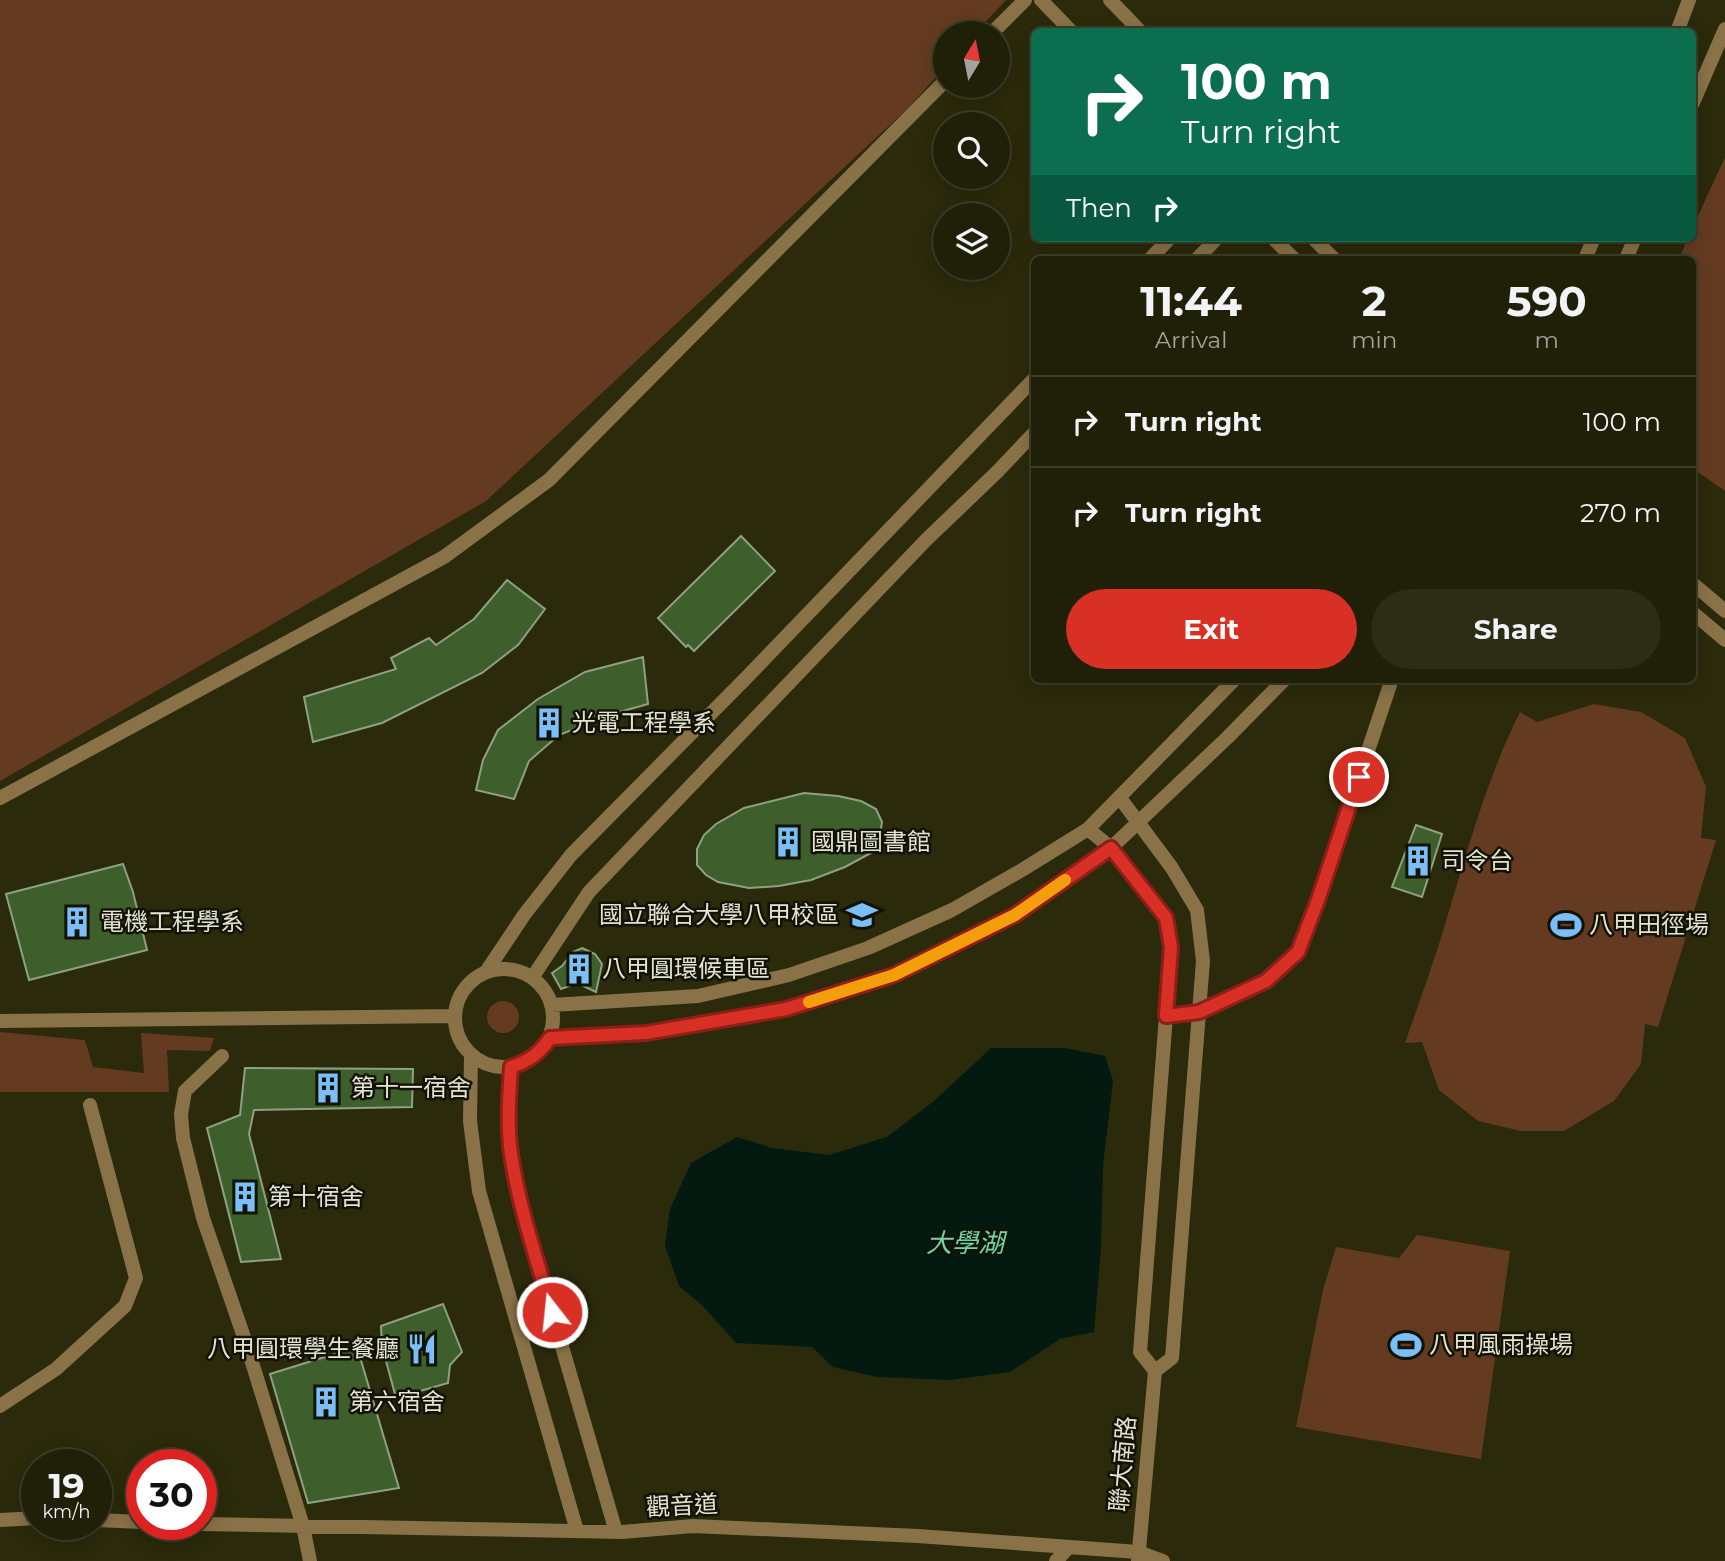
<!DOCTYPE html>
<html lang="en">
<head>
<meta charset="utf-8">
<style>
	body { margin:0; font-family:Montserrat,"Noto Sans TC",sans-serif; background:#2d2d16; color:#f1f3f6; height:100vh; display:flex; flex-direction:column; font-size:26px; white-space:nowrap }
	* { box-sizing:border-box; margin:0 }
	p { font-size:23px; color:#a2a39c }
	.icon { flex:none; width:38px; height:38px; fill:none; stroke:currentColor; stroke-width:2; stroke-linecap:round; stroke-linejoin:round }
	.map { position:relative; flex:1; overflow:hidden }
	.side { position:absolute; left:1031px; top:256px; width:665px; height:427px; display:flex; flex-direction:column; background:#202008; border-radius:10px; box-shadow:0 4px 18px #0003,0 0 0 2px #3d3e29 }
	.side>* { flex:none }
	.top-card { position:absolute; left:1031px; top:28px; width:665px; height:214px; border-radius:10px; box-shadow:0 4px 18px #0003,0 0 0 2px #3d3e29; background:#0b6e4f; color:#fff; overflow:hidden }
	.needle { width:46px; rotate:10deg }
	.controls { position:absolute; left:933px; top:21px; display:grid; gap:14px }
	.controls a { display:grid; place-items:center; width:77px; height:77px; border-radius:50%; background:#202008; box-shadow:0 4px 18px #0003,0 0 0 2px #3d3e29; font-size:35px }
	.speed { position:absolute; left:21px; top:1449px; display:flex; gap:14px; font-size:35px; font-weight:700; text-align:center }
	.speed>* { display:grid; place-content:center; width:91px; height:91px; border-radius:50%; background:#202008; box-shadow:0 4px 18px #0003,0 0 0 2px #3d3e29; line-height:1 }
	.speed small { font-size:18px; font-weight:400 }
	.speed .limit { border:10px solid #d22; background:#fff; color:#111 }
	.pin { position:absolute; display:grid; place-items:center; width:60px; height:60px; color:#fff; margin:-30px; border:4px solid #fff; border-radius:50%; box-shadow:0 2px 7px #0007 }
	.me { position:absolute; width:77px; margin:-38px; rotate:344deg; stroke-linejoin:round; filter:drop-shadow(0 0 5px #0008) }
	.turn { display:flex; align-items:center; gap:24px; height:147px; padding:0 35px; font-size:32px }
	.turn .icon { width:91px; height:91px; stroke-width:2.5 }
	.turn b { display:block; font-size:49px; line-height:60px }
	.then { display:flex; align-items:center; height:66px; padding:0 35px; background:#0003; gap:14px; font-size:26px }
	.eta { display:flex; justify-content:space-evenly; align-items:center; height:119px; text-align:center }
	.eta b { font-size:42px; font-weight:700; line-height:49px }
	.button { display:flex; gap:14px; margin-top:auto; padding:14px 35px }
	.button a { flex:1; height:80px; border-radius:42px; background:#d93025; color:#fff; font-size:28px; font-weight:700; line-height:80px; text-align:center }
	.button a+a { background:#2d2d16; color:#f1f3f6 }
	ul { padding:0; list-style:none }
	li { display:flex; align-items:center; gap:21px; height:91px; padding:0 35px; border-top:2px solid #3d3e29 }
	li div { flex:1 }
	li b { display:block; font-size:26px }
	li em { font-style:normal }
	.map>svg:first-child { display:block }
	.green { fill:#643b21 }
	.water { fill:#04190f }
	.building { fill:#3e5e2b; stroke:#8ea184; stroke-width:2 }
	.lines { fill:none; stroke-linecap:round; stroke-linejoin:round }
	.minor { stroke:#8a7248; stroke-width:14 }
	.tertiary { stroke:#8a7248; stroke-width:14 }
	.route-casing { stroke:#8d1f18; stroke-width:18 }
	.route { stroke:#d93025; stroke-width:12 }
	.slow { stroke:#f59e0b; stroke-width:12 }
	.labels { text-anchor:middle; stroke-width:5; stroke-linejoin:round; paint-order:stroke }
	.poi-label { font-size:24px; fill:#e3e3d1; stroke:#121206; text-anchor:start }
	.street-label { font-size:24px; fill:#e3e3d1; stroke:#121206 }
	.water-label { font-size:26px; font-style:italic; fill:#71d5a8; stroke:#121206 }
</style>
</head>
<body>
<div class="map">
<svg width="1725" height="1561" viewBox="0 0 1725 1561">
	<rect width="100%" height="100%" fill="#2b2a0b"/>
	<path class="green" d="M0,0h1006l-31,33h-30v34l-38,42 -421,392 -486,280z
		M1725,157v334l-33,-23v-209h-13l9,-21h4v-9z
		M1594,704l47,8 44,26 21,49 -5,51 15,2 -58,187 -13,-3 -4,40 -27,37 -50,30h-43l-43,-10 -39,-31 -17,-48 -17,1c12,-34 24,-68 35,-102 24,-78 44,-157 80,-229l17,10z
		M487 1017a16 16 0 1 1 32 0a16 16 0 1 1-32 0Z
		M0,1032l85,8 8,27 51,6 -3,-40 73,5 -4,13 -43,-1 2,42h-169z
		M1417,1235l93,16 -29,208 -185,-32 27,-137 13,-43 63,11z"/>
	<path class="water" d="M991,1048h74l40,8 8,25 -10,84 -2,83 -7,84 -34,7 -50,33 -60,8 -73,-3 -44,-10 -21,-20 -76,-4 -34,-38 -23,-19 -14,-40 5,-37 21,-46 46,-26 35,11 57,7 58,-18 47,-36z"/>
	<path class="building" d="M741,536l34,35 -81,80 -6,-6 -2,2 -28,-29z
		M507,580l38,29 -27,36 -36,28 -100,50 -69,19 -9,-45 92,-28 -5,-11 38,-20 7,7 38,-26z
		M643,657l5,47 -39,11 -50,20 -30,26 -15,38 -38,-9 7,-30 15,-30 40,-31 47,-27z
		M804,793l34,3 23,5 15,8 6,13 -2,13 -9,18 -26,14 -34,13 -32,6 -30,2 -31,-6 -12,-7 -9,-10v-16l7,-14 12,-11 28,-16z
		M1416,825l26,9 -20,63 -30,-10z
		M123,864l10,28 14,58 -118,30 -23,-86z
		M582,948l13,6 7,10 -6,28 -19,-9 -16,6 -9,-16 10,-7 11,-14z
		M245,1068l168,1 -1,38 -158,3 -5,24 32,125 -40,3 -34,-134 33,-13z
		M443,1304l19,48 -12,13 -2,18 -52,15 -14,-52 -1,-20z
		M357,1347l42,141 -91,15 -38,-129z"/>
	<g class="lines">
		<path class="minor" d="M1041,0l31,32
			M1110,0l31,32
			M1677,32l12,-32
			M992,33l33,-33
			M1273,238l21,21
			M1313,238l21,21
			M1150,259l20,-21
			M1197,259l20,-21
			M1585,259l9,-21
			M0,798l444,-241 105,-77 396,-399
			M1120,798l52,70 25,42 6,51 -4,51
			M1088,829l23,19 55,70 5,29 -5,69
			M455 1018a49 49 0 1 1 98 0a49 49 0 1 1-98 0Z
			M486,972l38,-57 47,-60 177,-179 286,-297
			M532,978l57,-86 337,-352 71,-68 37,-39
			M552,1005l146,-9 91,-21 79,-27 84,-38 70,-40 66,-41 147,-150
			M0,1021l455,-5
			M550,1038l96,-5 140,-24 108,-34 121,-60 96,-67 117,-111 57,-58
			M471,1055l-1,66 9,70 98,340
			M222,1056l-37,35 -4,23 2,24 20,80 43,125 57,183 7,35
			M511,1067l-2,27 2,58 11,57 94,323
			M0,1406l56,-37 69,-63 11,-28 -46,-173
			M0,1520l37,-2
			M96,1520l46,2
			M201,1524l421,8 71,-6 225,10 220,16 25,9
			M1056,1561l13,-14"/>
		<path class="tertiary" d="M1692,105l33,-76
			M1626,259l9,-21
			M1692,583l33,28
			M1692,612l33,28
			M1199,1012l-27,346 -17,13 -15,-19 26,-336 33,-4 67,-31 32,-29 20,-52 74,-221
			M1138,1561l17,-190"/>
	</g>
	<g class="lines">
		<g class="route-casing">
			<path id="route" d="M552,1312c-15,-52 -33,-104 -41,-158 -4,-28 -2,-58 0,-87 18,-6 28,-13 39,-29l96,-5 140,-24 108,-34 121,-60 96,-67 55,70 5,29 -5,69 33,-4 67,-31 32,-29 20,-52 41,-123"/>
		</g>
		<use href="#route" class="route"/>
		<path class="slow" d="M809,1002l85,-27 121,-60 50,-35"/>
	</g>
	<defs>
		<g id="building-bare" transform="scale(2.415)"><path d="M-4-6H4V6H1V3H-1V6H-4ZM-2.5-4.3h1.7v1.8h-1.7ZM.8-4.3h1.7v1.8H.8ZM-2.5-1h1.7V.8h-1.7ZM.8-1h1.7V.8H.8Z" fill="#7abff8" stroke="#121206" stroke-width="2.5" paint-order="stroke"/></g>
		<g id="university-bare" transform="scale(2.415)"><path d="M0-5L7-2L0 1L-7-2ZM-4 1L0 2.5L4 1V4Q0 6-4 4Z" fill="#7abff8" stroke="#121206" stroke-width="2.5" paint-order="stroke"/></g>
		<g id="stadium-bare" transform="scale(2.415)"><path d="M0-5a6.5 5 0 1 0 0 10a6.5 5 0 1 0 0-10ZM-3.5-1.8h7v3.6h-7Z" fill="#7abff8" stroke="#121206" stroke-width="2.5" paint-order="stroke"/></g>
		<g id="restaurant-bare" transform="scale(2.415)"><path d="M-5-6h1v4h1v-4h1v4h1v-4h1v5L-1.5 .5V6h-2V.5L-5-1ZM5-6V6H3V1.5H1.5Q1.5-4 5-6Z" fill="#7abff8" stroke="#121206" stroke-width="2.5" paint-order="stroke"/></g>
	</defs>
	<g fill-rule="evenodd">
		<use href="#building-bare" x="549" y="723"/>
		<use href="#building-bare" x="788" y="842"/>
		<use href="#building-bare" x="1418" y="861"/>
		<use href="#university-bare" x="862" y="915"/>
		<use href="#building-bare" x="77" y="922"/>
		<use href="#stadium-bare" x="1566" y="925"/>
		<use href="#building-bare" x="579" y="969"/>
		<use href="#building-bare" x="328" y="1088"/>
		<use href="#building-bare" x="245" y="1197"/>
		<use href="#stadium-bare" x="1406" y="1345"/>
		<use href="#restaurant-bare" x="422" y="1349"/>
		<use href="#building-bare" x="326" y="1402"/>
	</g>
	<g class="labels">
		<g class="poi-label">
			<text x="572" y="731">光電工程學系</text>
			<text x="811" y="850">國鼎圖書館</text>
			<text x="1441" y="869">司令台</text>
			<text x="839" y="923" text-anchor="end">國立聯合大學八甲校區</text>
			<text x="100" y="930">電機工程學系</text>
			<text x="1589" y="933">八甲田徑場</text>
			<text x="602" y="977">八甲圓環候車區</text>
			<text x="351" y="1096">第十一宿舍</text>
			<text x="268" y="1205">第十宿舍</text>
			<text x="1429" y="1353">八甲風雨操場</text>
			<text x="399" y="1357" text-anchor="end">八甲圓環學生餐廳</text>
			<text x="349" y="1410">第六宿舍</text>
		</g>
		<g class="street-label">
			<text transform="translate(1123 1464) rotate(-85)" y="8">聯大南路</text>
			<text transform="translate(682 1506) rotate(-3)" y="8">觀音道</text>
		</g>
		<g class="water-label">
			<text x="965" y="1252">大學湖</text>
		</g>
	</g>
</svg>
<div class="controls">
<a><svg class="needle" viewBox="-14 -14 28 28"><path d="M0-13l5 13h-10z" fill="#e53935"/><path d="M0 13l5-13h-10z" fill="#a2a39c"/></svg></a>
<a><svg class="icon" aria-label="search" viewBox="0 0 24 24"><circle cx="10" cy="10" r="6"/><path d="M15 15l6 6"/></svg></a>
<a><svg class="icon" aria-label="layers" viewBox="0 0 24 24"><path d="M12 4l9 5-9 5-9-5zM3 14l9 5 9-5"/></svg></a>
</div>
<div class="speed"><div>19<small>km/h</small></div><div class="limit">30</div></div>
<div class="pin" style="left:1359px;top:777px;background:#d93025"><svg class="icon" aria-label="arrive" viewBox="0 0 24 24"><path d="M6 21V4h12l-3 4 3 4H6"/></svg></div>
<svg class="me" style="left:552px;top:1312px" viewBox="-20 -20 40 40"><circle r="17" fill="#d93025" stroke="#fff" stroke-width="3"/><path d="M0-11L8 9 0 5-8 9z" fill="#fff"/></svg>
<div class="top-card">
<div class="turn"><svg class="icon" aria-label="right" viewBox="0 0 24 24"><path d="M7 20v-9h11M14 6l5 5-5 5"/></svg><div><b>100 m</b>Turn right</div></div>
<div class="then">Then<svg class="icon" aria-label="right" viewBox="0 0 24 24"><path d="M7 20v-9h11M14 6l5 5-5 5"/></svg></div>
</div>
<section class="side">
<div class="eta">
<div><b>11:44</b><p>Arrival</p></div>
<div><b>2</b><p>min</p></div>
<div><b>590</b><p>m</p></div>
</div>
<ul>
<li><svg class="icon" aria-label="right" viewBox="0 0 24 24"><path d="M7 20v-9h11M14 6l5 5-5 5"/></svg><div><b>Turn right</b></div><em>100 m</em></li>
<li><svg class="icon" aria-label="right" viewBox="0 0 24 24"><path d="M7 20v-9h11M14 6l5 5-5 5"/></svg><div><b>Turn right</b></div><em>270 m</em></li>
</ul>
<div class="button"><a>Exit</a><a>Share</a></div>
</section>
</div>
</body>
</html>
